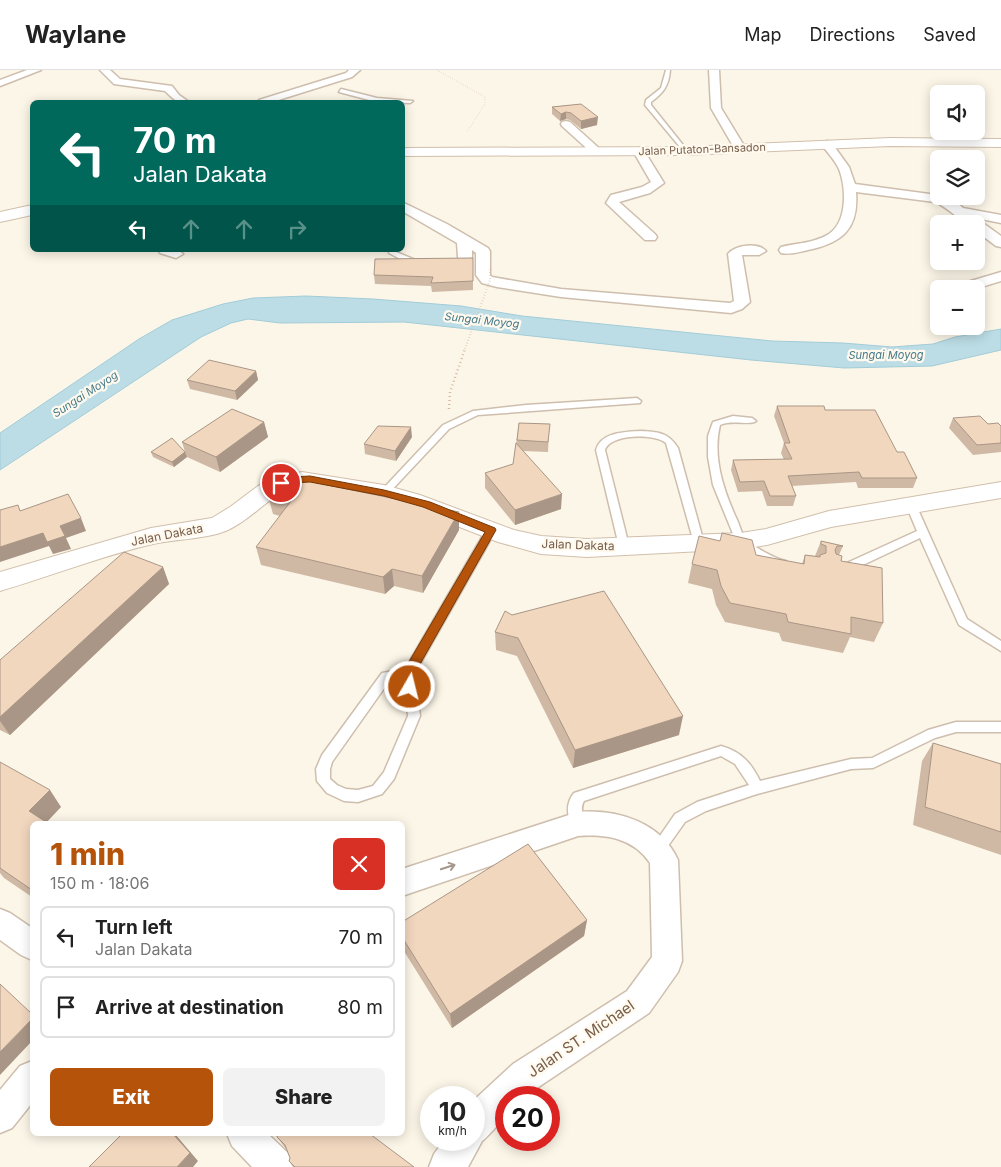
<!DOCTYPE html>
<html lang="en">
<head>
<meta charset="utf-8">
<style>
	body { margin:0; font-family:Inter,sans-serif; background:#f2f2f2; color:#222; height:100vh; display:flex; flex-direction:column; font-size:19px; white-space:nowrap }
	* { box-sizing:border-box; margin:0 }
	p { font-size:16px; color:#767676 }
	.icon { flex:none; width:28px; height:28px; fill:none; stroke:currentColor; stroke-width:2; stroke-linecap:round; stroke-linejoin:round }
	.map { position:relative; flex:1; overflow:hidden }
	.details { position:absolute; left:30px; top:751px; width:375px; height:315px; display:flex; flex-direction:column; background:#fff; border-radius:8px; box-shadow:0 2px 12px #0003 }
	.details>* { flex:none }
	.banner { position:absolute; left:30px; top:30px; width:375px; height:152px; border-radius:8px; box-shadow:0 2px 12px #0003; background:#00695c; color:#fff; overflow:hidden }
	.controls { position:absolute; left:930px; top:15px; display:grid; gap:10px }
	.controls a { display:grid; place-items:center; width:55px; height:55px; border-radius:8px; background:#fff; box-shadow:0 2px 12px #0003; font-size:25px }
	.speed { position:absolute; left:420px; top:1016px; display:flex; gap:10px; font-size:25px; font-weight:700; text-align:center }
	.speed>* { display:grid; place-content:center; width:65px; height:65px; border-radius:50%; background:#fff; box-shadow:0 2px 12px #0003; line-height:1 }
	.speed small { font-size:12px; font-weight:400 }
	.speed .limit { border:8px solid #d22; background:#fff; color:#111 }
	.pin { position:absolute; display:grid; place-items:center; width:42px; height:42px; color:#fff; margin:-21px; border:2px solid #fff; border-radius:50%; box-shadow:0 1px 5px #0007 }
	.me { position:absolute; width:55px; margin:-28px; rotate:8deg; stroke-linejoin:round; filter:drop-shadow(0 0 4px #0008) }
	.turn { display:flex; align-items:center; gap:18px; height:105px; padding:0 20px; font-size:22px }
	.turn .icon { width:65px; height:65px; stroke-width:2.5 }
	.turn b { display:block; font-size:35px; line-height:42px }
	.lanes { display:flex; align-items:center; height:48px; padding:0 20px; background:#0003; justify-content:center; gap:25px; direction:ltr }
	.lanes .off { opacity:.35 }
	.round { display:grid; place-items:center; flex:none; width:52px; height:52px; border-radius:8px; background:#f2f2f2 }
	.head { display:flex; align-items:center; justify-content:space-between; height:85px; padding:0 20px }
	h1 { font-size:30px; font-weight:800; line-height:38px; color:#b45309 }
	.button { display:flex; gap:10px; margin-top:auto; padding:10px 20px }
	.button a { flex:1; height:58px; border-radius:8px; background:#b45309; color:#fff; font-size:20px; font-weight:800; line-height:58px; text-align:center }
	.button a+a { background:#f2f2f2; color:#222 }
	ul { padding:0; list-style:none }
	li { display:flex; align-items:center; gap:15px; height:62px; margin:0 10px 8px; padding:0 10px; border:2px solid #e0e0e0; border-radius:8px }
	li div { flex:1 }
	li b { display:block; font-size:19px }
	li em { font-style:normal }
	header { display:flex; align-items:center; gap:30px; box-sizing:border-box; height:70px; padding:0 25px; background:#fff; border-bottom:1px solid #e0e0e0 }
	header strong { font-size:24px }
	nav { display:flex; gap:28px; margin-inline-start:auto; font-size:18px }
	.map>svg:first-child { display:block }
	.water { fill:#bcdde6; stroke:#a2ccd8 }
	.lines { fill:none; stroke-linecap:round; stroke-linejoin:round }
	.lane-casing { stroke:#cebead; stroke-width:3 }
	.street-casing { stroke:#cebead; stroke-width:3 }
	.secondary-casing { stroke:#d1bfab; stroke-width:2 }
	.path-far1 { stroke:#d7baa2; stroke-width:1; stroke-dasharray:0.5 2; stroke-linecap:butt }
	.path { stroke:#d7baa2; stroke-width:2.5; stroke-dasharray:1 3; stroke-linecap:butt }
	.lane { fill:#fff; fill-rule:evenodd }
	.street { fill:#fff; fill-rule:evenodd }
	.secondary { fill:#fff; fill-rule:evenodd }
	.path-bridge { stroke:#d7baa2; stroke-width:2; stroke-dasharray:0.5 2.5; stroke-linecap:butt }
	.wall { fill:#d0b9a4 }
	.shaded-wall { fill:#a99686 }
	.building { fill:#f2d7bf; stroke:#a99686 }
	.oneway { stroke:#a7968a }
	.route { fill:#b45309; stroke:#753606 }
	.labels { text-anchor:middle; stroke-width:4.5; stroke-linejoin:round; paint-order:stroke }
	.far-street-label { font-size:11px; fill:#775e4b; stroke:#fff9ee }
	.far-water-label { font-size:11px; font-style:italic; fill:#457a8a; stroke:#fff9ee }
	.street-label { font-size:12px; fill:#775e4b; stroke:#fff9ee }
	.near-street-label { font-size:15px; fill:#775e4b; stroke:#fff9ee }
</style>
</head>
<body>
<header>
<strong>Waylane</strong>
<nav><a>Map</a><a>Directions</a><a>Saved</a></nav>
</header>
<div class="map">
<svg width="1001" height="1097" viewBox="0 0 1001 1097">
	<rect width="100%" height="100%" fill="#fcf6e8"/>
	<path class="water" d="M306,226l67,3 88,7 61,10 250,25 71,2 49,4 41,-3 22,-7 46,-8v21l-69,16 -88,2 -93,-8 -347,-38 -124,1 -32,-4 -17,4 -30,14 -201,133v-37l139,-94 33,-19 51,-16 30,-6z"/>
	<g class="lines">
		<g class="lane-casing">
			<path id="lane" d="M666,0h4c-1,16 -7,23 -19,32v3l36,45 -2,3 -40,-48 1,-5 15,-12z
				M341,19l36,9 36,3 -3,2 -33,-1 -38,-10z
				M391,180l32,13 -4,2 -15,-4 -15,-8v-2z
				M637,328l4,3 -1,2 -162,12 -29,14 -62,66 -3,1 -5,-3 64,-68 30,-14 53,-6z
				M733,346l19,2 4,3c-6,5 -23,-2 -36,4 -8,33 4,67 18,97 2,5 4,13 8,17 7,8 30,20 40,22l1,3 -1,3 -14,-1 -36,-25 -23,-56 -5,-28v-21l5,-14z
				M640,361c18,1 28,1 38,17l26,95 -1,2 -4,1 -5,-3 -28,-100c-12,-10 -56,-9 -61,7l24,96 -5,4 -5,-4 -23,-96c5,-18 29,-18 44,-19z
				M911,432l5,3 51,114 34,22v10l-42,-26 -39,-87 -74,35h-8l-1,-3 1,-3 79,-36 -11,-26z
				M491,457l5,3 -81,143 5,43 -26,63 -12,15 -24,8 -14,-1 -17,-8 -10,-12 -1,-12 6,-14 60,-82 23,-4 81,-139zM404,608l4,38 -24,56 -11,14 -15,4 -12,-1 -9,-4 -7,-6v-10l2,-7 58,-82z
				M956,652h45v10h-45l-21,6 -62,30 -22,1 -94,25 -51,17 -21,11 -22,31 -5,2 -5,-2 -2,-4 24,-35 22,-12 52,-17 -14,-21 -14,-8 -137,45c-6,10 3,18 -1,27l-5,2 -5,-2c-6,-12 -8,-24 1,-35l147,-47c21,6 30,17 39,35l91,-22 21,-1 56,-28z"/>
		</g>
		<g class="street-casing">
			<path id="street" d="M27,0h14l-41,16v-6z
				M100,0h10l10,9 52,7 7,9 10,7c-13,2 -15,-3 -24,-11l-51,-7z
				M349,0h11l-8,7 -80,25h-14l1,-2 87,-27z
				M709,0h10l2,38 25,41 -2,2h-8l-25,-43z
				M566,51l4,1 31,28 2,2 -2,2h-8l-31,-28 -1,-2 1,-2z
				M827,71l4,1 18,25 6,17 82,11 18,6 8,7 38,7v8l-25,-5 25,18v11l-5,-1 -20,-15v-7c-16,0 -26,-16 -41,-22l-79,-10c3,37 -14,51 -48,58 -9,2 -18,5 -27,3l-2,-3 2,-3c16,-4 34,-4 48,-13 19,-13 17,-47 10,-65 -4,-9 -12,-17 -18,-25z
				M639,78l4,1 21,34 -14,10 -31,9 36,32 2,3 -2,3h-10l-39,-37 5,-8 31,-8 9,-5 -18,-31z
				M402,132l45,22 41,24 2,3v24l2,2 69,12 169,14 4,-2 -6,-47c7,-9 30,-12 38,-3l-7,4h-17l8,47 -8,7 -11,4 -170,-16 -64,-10 -15,-4 -6,-8v-22l-4,-3v7l-2,3h-10l-2,-3 -1,-14 -55,-32z
				M158,180h20l5,4 -7,4 -16,-5z
				M1001,202v9l-26,8h-23l2,-3z
				M578,742c39,-3 83,10 100,48l4,101 -4,11 -29,41 -112,75 -11,10h-20v18c-5,5 -20,23 -24,25l-14,26h-39l5,-13 10,-14h30v-40l39,-36 114,-73 25,-34 -2,-94c-17,-25 -44,-29 -72,-27l-176,60v-27z
				M0,839l10,4 22,15v32l-11,-5 -21,-15z
				M32,991v42l-20,25 -12,5v-43l20,-24z
				M227,1064h41l21,20 5,13h-42l-20,-21z"/>
		</g>
		<g class="secondary-casing">
			<path id="secondary" d="M890,68l111,1v8l-111,-1 -205,9 -283,1v-8l283,-1z
				M32,135v10l-32,7v-10z
				M302,402l82,13 36,10 94,35 27,6 46,3 154,-6 25,-4 63,-18 172,-29v16l-170,29 -64,18 -26,4 -154,8 -46,-3 -43,-12 -95,-37 -101,-19c-32,6 -46,31 -74,44 -20,9 -53,9 -75,14 -52,12 -102,32 -153,47v-19l151,-44 61,-10 18,-11 28,-21 15,-8z"/>
		</g>
		<path class="path-far1" d="M437,0l48,27v7l-18,28"/>
		<path class="path" d="M449,339l1,-17 15,-43"/>
		<use href="#lane" class="lane"/>
		<use href="#street" class="street"/>
		<use href="#secondary" class="secondary"/>
		<path class="path-bridge" d="M465,279l25,-69v-11"/>
	</g>
	<path class="wall" d="M581,34l16,21 -16,4 -11,-9 -4,-1 -6,2 -8,-7v-7z
		M473,188v32l-41,2 -1,-6 -56,-2 -1,-9z
		M256,301l2,9 -21,20 -47,-11 -3,-9z
		M777,336l48,4 72,42 20,26 -4,10h-55l-2,-6 -64,4 4,10 -3,10h-26l-5,-15 -24,1 -7,-22 2,-10h51l-3,-7 3,-10 -10,-27z
		M953,348l48,8v26l-28,3 -24,-27z
		M264,352l4,15 -48,35 -33,-15 -13,10 -21,-10 -2,-5h34l-3,-10z
		M519,353l30,11 -1,18 -25,-1 38,58 -46,16 -30,-37v-15l28,-9z
		M412,367l-16,24 -31,-7 -1,-10z
		M268,426l191,16v18l-36,63 -29,-7 -9,8 -124,-29 -5,-18 24,-31 -7,-2z
		M821,471l22,5 -4,9 2,6 42,62 -9,19 -24,-5 -7,16 -61,-12 -3,-8 -54,-11 -9,-17 -4,-16 -24,-6 4,-19 64,-9 46,9 3,-9 10,1z
		M163,497l6,17 -159,151 -10,-5v-70z
		M512,545l167,120 -106,33 -56,-112 -21,-6 -1,-18z
		M933,673l68,21v91l-88,-30 9,-64z
		M0,692l61,45 -29,17v73l-28,-19 -4,-5z
		M587,850l-3,16 -132,92 -50,-80v-26z
		M277,1067l137,30h-121l-4,-6 1,-3 -4,-9z"/>
	<path class="shaded-wall" d="M566,42v7l-6,2 1,-7z
		M598,47l-1,8 -16,4v-8z
		M256,301l2,9 -21,20 -2,-9z
		M264,352l4,15 -48,35 -4,-15z
		M411,357l1,10 -16,24 -1,-10z
		M185,382l2,5 -13,10 -2,-5z
		M562,424l-1,15 -46,16v-15z
		M459,442v18l-36,63 -1,-17z
		M81,448l5,13 -20,7 5,11 -18,5 -4,-8 -49,16v-15z
		M163,497l6,17 -159,151 -10,-14v-4z
		M392,499l2,17 -9,8 -2,-17z
		M683,646l-4,19 -106,33 2,-18z
		M50,720l11,17 -16,17 -16,-13z
		M587,850l-3,16 -132,92 -2,-14z
		M32,949v22l-32,34v-23z
		M173,1064h2l23,27 -5,6h-16z"/>
	<path class="building" d="M581,34l17,13 -17,4 -10,-8 -5,-1 -5,2 -9,-7z
		M473,188v23l-42,2 2,-6 -59,-2 1,-16z
		M209,290l47,11 -21,20 -48,-11z
		M777,336h47l1,4h50l22,42h7l13,26h-55l-3,-6 -71,4 8,20h-26l-6,-15 -24,1 -7,-22 59,-1 -8,-16h6z
		M232,339l32,13 -48,35 -34,-15z
		M980,346l8,8 10,-1 3,3v17l-24,2 -24,-27z
		M519,353l31,1 -2,18 -31,-2z
		M378,356l33,1 -16,24 -31,-7z
		M172,368l13,14 -13,10 -21,-10z
		M516,373l46,51 -47,16 -30,-37 28,-9z
		M284,406l175,36 -37,64 -30,-7 -9,8 -127,-30 35,-46 -23,-5z
		M68,424l13,24 -21,8 5,10 -18,6 -4,-9 -43,14v-37l18,-5 2,6z
		M722,463l30,7 4,15 48,9 1,-9 15,2v-2l6,-2v-7l-5,-2v-3l22,5h-6l-2,4 1,4 6,2 -1,5 41,7 1,55 -32,-6v17l-63,-12 -2,-8 -56,-11 -9,-17 -4,-16 -25,-6 7,-28 21,5z
		M124,482l39,15 -163,150v-57z
		M604,521l79,125 -108,34 -57,-112 -23,-6 10,-21 7,4z
		M933,673l68,21v68l-76,-25z
		M0,692l50,28 -21,21 20,13h-17v66l-32,-22z
		M528,774l59,76 -137,94 -48,-77v-15z
		M0,914l32,30v5l-32,33z
		M122,1064h51l17,19 -13,14h-88z
		M278,1064h92l44,33h-119l-6,-6 1,-3 -5,-13 -8,-8z"/>
	<defs><path id="oneway-shaft" d="M-6 0H5M1.5-3L5.5 0L1.5 3" fill="none" stroke-width="1.6" stroke-linecap="round" stroke-linejoin="round" transform="scale(1.25)"/></defs>
	<use class="oneway" href="#oneway-shaft" transform="translate(448 797) rotate(-18)"/>
	<path class="route" d="M310,406l74,14 46,12 65,26 1,2 -81,143 2,14 -2,4h-9l-3,-19 82,-140 -62,-25 -39,-11 -74,-14 -18,1 -11,3 -5,-3 1,-2 15,-4z"/>
	<g class="labels">
		<g class="far-street-label">
			<text transform="translate(702 79) rotate(-2)" y="4">Jalan Putaton-Bansadon</text>
		</g>
		<g class="far-water-label">
			<text transform="translate(482 250) rotate(6)" y="4">Sungai Moyog</text>
			<text x="886" y="289">Sungai Moyog</text>
			<text transform="translate(85 324) rotate(-33)" y="4">Sungai Moyog</text>
		</g>
		<g class="street-label">
			<text transform="translate(167 465) rotate(-11)" y="4">Jalan Dakata</text>
			<text transform="translate(578 475) rotate(2)" y="4">Jalan Dakata</text>
		</g>
		<g class="near-street-label">
			<text transform="translate(581 969) rotate(-34)" y="5">Jalan ST. Michael</text>
		</g>
	</g>
</svg>
<div class="controls">
<a><svg class="icon" aria-label="sound" viewBox="0 0 24 24"><path d="M4 9h4l5-4v14l-5-4H4zM17 9q2 3 0 6"/></svg></a>
<a><svg class="icon" aria-label="layers" viewBox="0 0 24 24"><path d="M12 4l9 5-9 5-9-5zM3 14l9 5 9-5"/></svg></a>
<a>+</a>
<a>−</a>
</div>
<div class="speed"><div>10<small>km/h</small></div><div class="limit">20</div></div>
<div class="pin" style="left:281px;top:413px;background:#d93025"><svg class="icon" aria-label="arrive" viewBox="0 0 24 24"><path d="M6 21V4h12l-3 4 3 4H6"/></svg></div>
<svg class="me" style="left:410px;top:617px" viewBox="-20 -20 40 40"><circle r="17" fill="#b45309" stroke="#fff" stroke-width="3"/><path d="M0-11L8 9 0 5-8 9z" fill="#fff"/></svg>
<div class="banner">
<div class="turn"><svg class="icon" aria-label="left" viewBox="0 0 24 24"><path d="M17 20v-9H6M10 6l-5 5 5 5"/></svg><div><b>70 m</b>Jalan Dakata</div></div>
<div class="lanes"><svg class="icon" aria-label="left" viewBox="0 0 24 24"><path d="M17 20v-9H6M10 6l-5 5 5 5"/></svg><svg class="icon off" aria-label="ahead" viewBox="0 0 24 24"><path d="M12 20V5M6 11l6-6 6 6"/></svg><svg class="icon off" aria-label="ahead" viewBox="0 0 24 24"><path d="M12 20V5M6 11l6-6 6 6"/></svg><svg class="icon off" aria-label="right" viewBox="0 0 24 24"><path d="M7 20v-9h11M14 6l5 5-5 5"/></svg></div>
</div>
<section class="details">
<div class="head"><div><h1>1 min</h1><p>150 m · 18:06</p></div><a class="round" style="background:#d93025;color:#fff"><svg class="icon" aria-label="close" viewBox="0 0 24 24"><path d="M6 6l12 12M18 6L6 18"/></svg></a></div>
<ul>
<li><svg class="icon" aria-label="left" viewBox="0 0 24 24"><path d="M17 20v-9H6M10 6l-5 5 5 5"/></svg><div><b>Turn left</b><p>Jalan Dakata</p></div><em>70 m</em></li>
<li><svg class="icon" aria-label="arrive" viewBox="0 0 24 24"><path d="M6 21V4h12l-3 4 3 4H6"/></svg><div><b>Arrive at destination</b></div><em>80 m</em></li>
</ul>
<div class="button"><a>Exit</a><a>Share</a></div>
</section>
</div>
</body>
</html>
